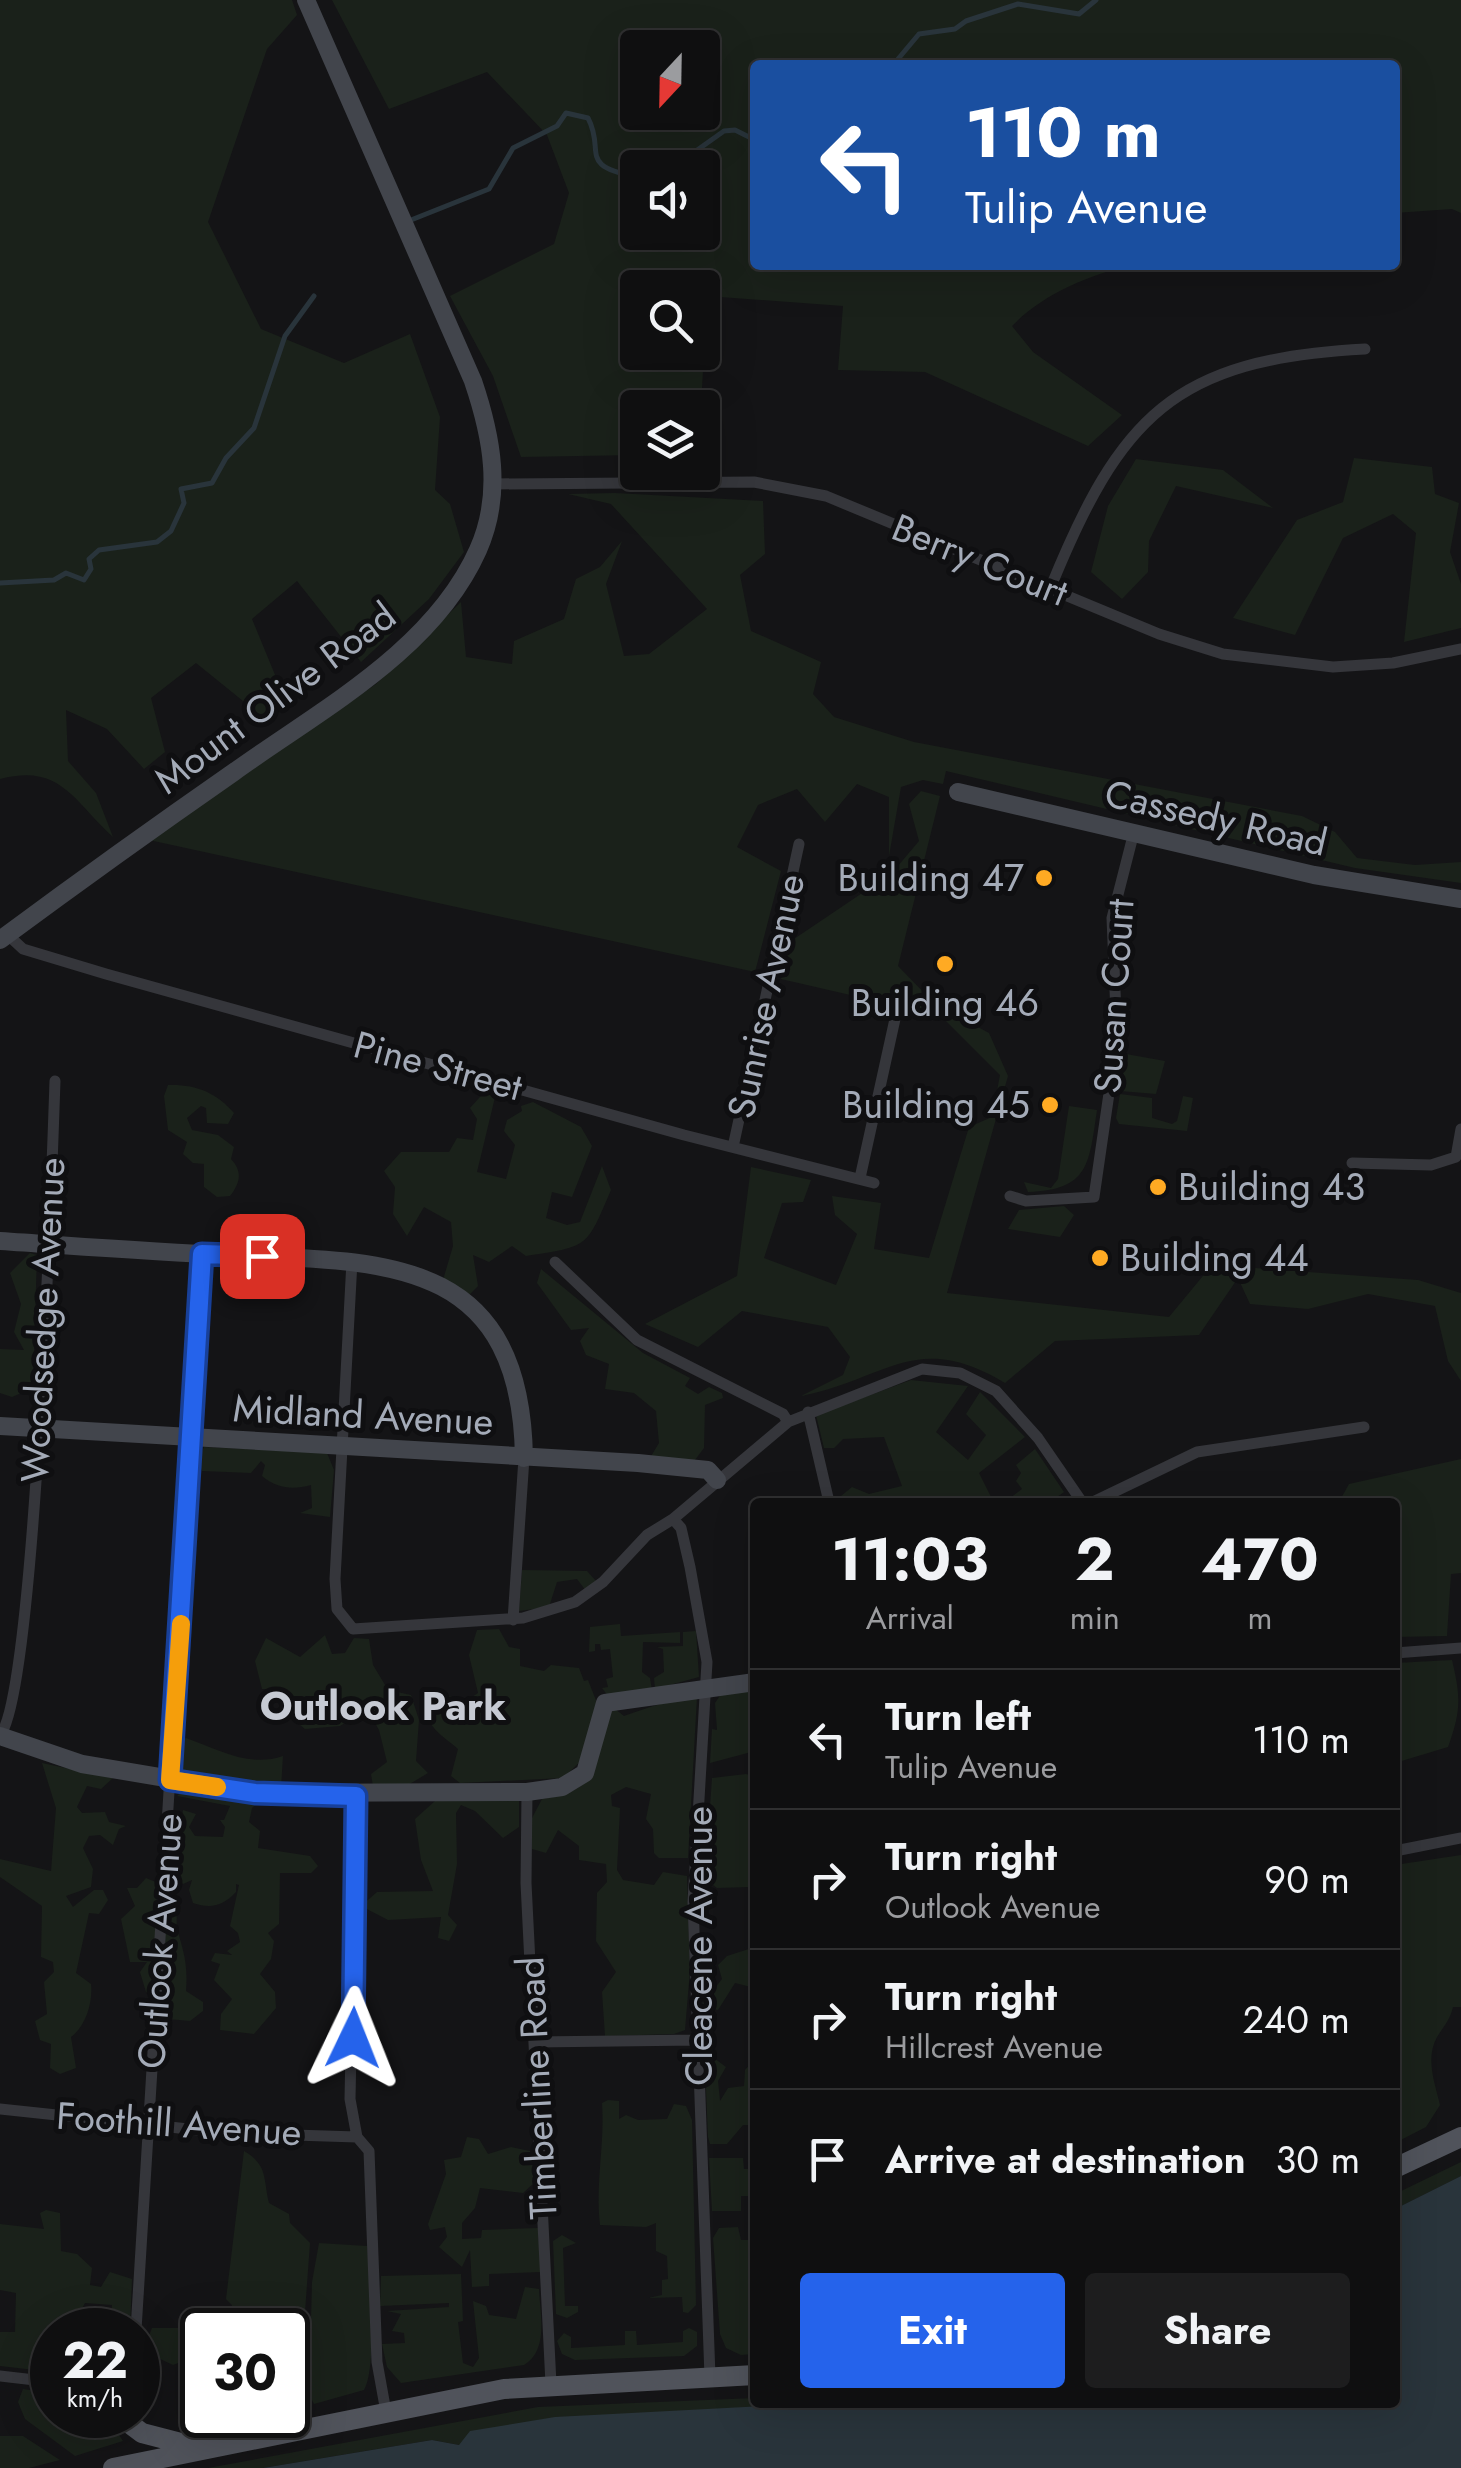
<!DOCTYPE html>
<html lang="en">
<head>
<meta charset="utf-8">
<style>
	body { margin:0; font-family:Jost,sans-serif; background:#1d1d1e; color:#f1f3f6; height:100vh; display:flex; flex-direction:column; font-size:38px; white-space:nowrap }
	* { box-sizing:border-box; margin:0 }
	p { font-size:32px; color:#9b9c9f }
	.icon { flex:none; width:55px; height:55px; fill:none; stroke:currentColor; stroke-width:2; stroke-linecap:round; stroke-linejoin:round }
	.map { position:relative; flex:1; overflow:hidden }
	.panel { position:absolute; left:750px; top:1498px; width:650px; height:910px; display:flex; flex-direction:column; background:#0f0f10; border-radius:10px; box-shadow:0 10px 40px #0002,0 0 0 2px #2f2f30 }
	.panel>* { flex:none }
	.guide { position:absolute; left:750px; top:60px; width:650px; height:210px; border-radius:10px; box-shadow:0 10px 40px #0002,0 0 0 2px #2f2f30; background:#1a4fa0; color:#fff; overflow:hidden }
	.needle { width:65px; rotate:202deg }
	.buttons { position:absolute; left:620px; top:30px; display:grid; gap:20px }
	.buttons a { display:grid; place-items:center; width:100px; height:100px; border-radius:10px; background:#0f0f10; box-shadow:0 10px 40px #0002,0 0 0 2px #2f2f30; font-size:50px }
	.speed { position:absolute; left:30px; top:2308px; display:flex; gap:20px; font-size:50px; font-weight:700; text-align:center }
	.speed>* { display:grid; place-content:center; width:130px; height:130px; border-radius:50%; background:#0f0f10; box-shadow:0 10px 40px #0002,0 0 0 2px #2f2f30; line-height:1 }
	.speed small { font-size:25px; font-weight:400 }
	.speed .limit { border:5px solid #111; border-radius:15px; background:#fff; color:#111 }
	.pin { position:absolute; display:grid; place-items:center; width:85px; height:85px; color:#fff; margin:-42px; border-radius:20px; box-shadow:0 5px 15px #0006 }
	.me { position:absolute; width:110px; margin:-55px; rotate:2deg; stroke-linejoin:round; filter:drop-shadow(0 0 8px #0008) }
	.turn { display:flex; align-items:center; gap:35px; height:210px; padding:0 50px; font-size:45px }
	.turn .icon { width:130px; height:130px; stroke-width:2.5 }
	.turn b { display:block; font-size:70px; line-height:85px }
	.eta { display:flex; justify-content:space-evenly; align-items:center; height:170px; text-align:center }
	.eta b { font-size:60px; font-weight:700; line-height:70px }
	.primary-button { display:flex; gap:20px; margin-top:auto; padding:20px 50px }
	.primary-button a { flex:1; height:115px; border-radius:10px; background:#2563eb; color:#fff; font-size:40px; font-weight:700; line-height:115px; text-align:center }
	.primary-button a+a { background:#1d1d1e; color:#f1f3f6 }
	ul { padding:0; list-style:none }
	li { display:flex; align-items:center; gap:30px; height:140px; padding:0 50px; border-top:2px solid #2f2f30 }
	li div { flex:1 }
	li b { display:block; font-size:38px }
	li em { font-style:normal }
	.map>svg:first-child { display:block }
	.green { fill:#1a211a; fill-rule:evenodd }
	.water { fill:#29343b }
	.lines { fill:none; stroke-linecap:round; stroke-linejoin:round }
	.stream { stroke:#29343b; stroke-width:5 }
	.street { stroke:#35363b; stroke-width:11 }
	.secondary { stroke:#42454c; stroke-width:18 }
	.primary { stroke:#50535b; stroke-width:20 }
	.route-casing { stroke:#184099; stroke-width:25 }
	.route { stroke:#2563eb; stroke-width:18 }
	.slow { stroke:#f59e0b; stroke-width:18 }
	.poi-dot { fill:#ffaa23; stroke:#0f0f11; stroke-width:4 }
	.labels { text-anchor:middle; stroke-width:10; stroke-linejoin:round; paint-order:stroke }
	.street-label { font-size:38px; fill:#a4abb8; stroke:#0f0f11 }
	.poi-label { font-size:38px; fill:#a4abb8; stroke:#0f0f11; text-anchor:end }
	.neighbourhood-label { font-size:40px; font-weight:bold; fill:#c6cad3; stroke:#0f0f11 }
</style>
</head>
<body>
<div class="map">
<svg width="1461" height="2468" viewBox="0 0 1461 2468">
	<rect width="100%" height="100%" fill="#141416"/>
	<path class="green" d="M0,0h292l5,15 -30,34 -59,173 53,107 83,34 66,-29 30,83 -5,73 15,14 14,48 -35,47 -68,63 -64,-81 -45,38 35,85 -23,14 -68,-55 -45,35 14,54 -21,17 -37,-40 -41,-19 2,51 28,32 17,44c-40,-37 -53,-74 -113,-58z
		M332,0h1129v213l-9,-4 -57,4v-148h-640v200h375c-43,11 -87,29 -118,61l21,26 89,63 -34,31 -163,-74 -87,-2 5,-64 -136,-10 -6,111 -63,1 -1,47 -116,2 -28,-81 -43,-80 104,-52 15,-51 -22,-58 -60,-63 -98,37zM638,48h64v64h-64zM638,168h64v64h-64zM638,288h64v64h-64z
		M1354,458l78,9 3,27 24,9 -9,49 11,32v44l-57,14 12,-109 -23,-19 -50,24 -48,97 -62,-17 64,-98 46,-18z
		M1136,459l87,11 50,38 -97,-22 -27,55 -1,31 -26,27 -31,-27 17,-66z
		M615,493l148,8 2,53 -25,21 11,56 70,31 -8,32 21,23 80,25 388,74 33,16 22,26 58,7 46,-3v21l-106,-15 -409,-97 -3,13 -20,-4 -22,7 -12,69v-59l-32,-13 -32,38 -28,-33 -39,16 -21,42 44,24 -26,101 -606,-132 227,-156 85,-82 5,55 46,7 2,-23 50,-22 12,-40 24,-12 22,-26 -16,43 18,72 25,-2 58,-45 -96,-105 -43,-10z
		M921,791l19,5 -42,170 36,37 55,30 19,43 -61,217 222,24 43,-52 206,15 43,13v88l-13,-20 -13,-55 -67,-12 -60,15 -58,-5 -12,-26 -39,57 -144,6 -50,42c-90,-54 -119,-3 -204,13l42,-21 7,-18 -22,-30 -86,-16 -44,36 -53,-23 92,-48 14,-109 60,13 -8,22 -21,1 -18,55 72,27 21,-51 -22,-19 -3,-19 49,7 -7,46 55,9 40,-131 23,-10 8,-42 -59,-59 -160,-37 10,-38 101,-68 27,-32 -10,-37z
		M1126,1054l39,7 -9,33 -36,-3z
		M168,1085c27,-1 48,7 66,28l-6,11 -21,-1 -1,-15 -5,-2 -14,12 5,12 26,5 16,12 -3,12c12,13 9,24 -1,37l-13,1 -13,-10v-23l-11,-1 -10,-9 4,-12 -19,-12 -4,-34z
		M489,1087l8,2 -20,83 29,7 9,-34 -11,-14 3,-11 15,-9 -1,-5 12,-4 48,25 11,19 -20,51 -20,-5 -6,26 21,7 13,-3 22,-56 9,24c-25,58 -21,56 -85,66l-14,-10 -23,16 -16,-7 5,31 -10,10 -25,-16 10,-34 -2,-24 -27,-15 -17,29 -14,-22 2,-27 -11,-16 17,-19h48l8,-14 16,2 4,-21 -7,-11z
		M1120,1094l32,4v20l20,6 5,-3 6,-25 10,2 -6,33 -68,-7 -3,-6z
		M1069,1106l28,4c-8,53 -7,80 -69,82l-4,-10 27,6 7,-9z
		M1064,1206l10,9 -14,22 -52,-8 11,-19z
		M30,1253l7,2 -4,127 -2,7 -19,8 -12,-4v-44l24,1 -10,-18 7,-28 -11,-31z
		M541,1269l102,84 47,25 -5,8 13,8 11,-7 13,6 1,5 -18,7 -1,43 -9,12 -45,-2 9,-15 -3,-32 -22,-18 -29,-4 4,-25 -23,-9 -6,-14 9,-13 -18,2 -34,-47z
		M911,1380l57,6 -32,46 32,28 18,-25 -20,-21 14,-22 45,45 -46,36 12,24 -7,5h-142l-1,-6 11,-9 17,7 33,-8 -18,-49 -41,2 -9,9h-10l-8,-33z
		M204,1447l123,6 7,17 -4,47 -30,-4 12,-5 -1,-23c-18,5 -33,4 -49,-9l3,-11 -4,-4 -10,12 -49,-2 -4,-10z
		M1035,1449l29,43 -14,10h-45l17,-13 -6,-8 5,-8 -5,-8z
		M1461,1459v114l-10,1 -4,62 -52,1v-135h-56l10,-18z
		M522,1570l65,1 9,10 -10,10 -9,-12 -20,3 -8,25 -30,4z
		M620,1624l1,12 59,-4v11l-37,-1 -1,30 8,6 2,12 -44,6 -6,-8 6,-1 -2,-8 7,-2 -3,-28 -9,1 -1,-6h-5v7l-6,1 1,-25z
		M499,1629l10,18 11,2v17l24,5 7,-6 28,3 5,13 4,-1 9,23 -15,57 -19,18 -103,5 -9,-7 7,-27c-15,-13 -39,-26 -28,-48l19,-5 17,5 12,-8 -9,-38 8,-25z
		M696,1631l3,46 -44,12 -1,-11 10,-6 -1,-23 -6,-2 26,-1v-14z
		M325,1635l7,19 13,-1 9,-15 15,1 4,26 15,25 23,5 8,25 -3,41 12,12 -25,15 -30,-2 -2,-12 16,-12 -8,-32 -12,-21 -27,17 -35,3 -23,-19 4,-20 -24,-1 -7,-28 11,-23 34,19z
		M1452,1660c9,38 9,51 -4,87l-53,16v-100z
		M755,1690v61l-45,12 2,-34 5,1 -2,-27 6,-9z
		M697,1697l-9,161h-29l-5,-5 -1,-24 -7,-10 5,-25 -25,-7 -15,8 1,11 8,2 -3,62 6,10 31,5 9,-13 24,4 3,94 -5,60 -11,4 -69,2 -3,-44 14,-20 -20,-31 1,-48 10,-11 -1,-18 -27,-4v-14l-21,-16 -12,23 -14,-4 -1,-29 11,-21c63,-9 52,-38 66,-88l7,-2 9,7c25,-9 46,-16 73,-19z
		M186,1738c31,11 63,30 97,18l-2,33 -98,-15 -1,-35z
		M42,1763l71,15 -12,11 -14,-3 -10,21 5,6 23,-1 4,10 17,4 -7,3 -6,16 -13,-10 -11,1 -6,12 10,21 -2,18 -25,9 7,11 21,-17h9l5,10 -9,14 -10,-1 -13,60 15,11c2,18 -5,42 -20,53l5,31 -16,6 -10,-6 1,-24 -11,-4 -5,-19 12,-7 -3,-32 10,-10 -1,-10 -12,-5 1,-51 -42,-29v-18l51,12 5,-63z
		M746,1774l9,3v125l-5,-15 -33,1 -12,-9 7,-101z
		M184,1789l75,12 -7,7 -3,14 11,9 -2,17 52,8 8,10 -7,7h-31l-1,51 -11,9 6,8 -3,18 -11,15 15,18 1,16 -22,26 -34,-4 1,-16 11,-15 -18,-19 6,-16 -9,-3 4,-8 17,2 -5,-4 13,-9 -2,-9 -8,-7 9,-41 -3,-1v8c-13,14 -25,17 -43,11l-4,-13 3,-10 -9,4 -9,-6 9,-68 13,4 -7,13 6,9 28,1 2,-10 -5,-7h4l6,-14 -53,-10z
		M519,1799v28l-16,11 -28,-27 -14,-6 -5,8 1,51 -9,51 9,10 -8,16 -11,-3 3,-21 -53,3 -27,-14 16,-14 56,-1 -12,-31 -6,-41 20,-18z
		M1461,1855v152h-8c-3,13 -9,19 -16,30 -12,22 -2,46 3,68l-14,22 -31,16v-278z
		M146,1878l29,12c3,12 1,35 2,39 7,23 11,36 9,62l17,11v9l-13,10 -22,-2 -5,-19 -17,-8 -6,-20 7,-10h-17l-9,-43 14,-13 -8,-18h10z
		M755,1947v41l-20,-5 -17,27 -17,-4 21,-27 -4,-14 9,-9z
		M714,2058l12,9 -8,14 2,20 8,-13 16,-2 1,-16 10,-11v66h-12l-16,19h-17l-2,-7 -3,-71z
		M608,2100l11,1v18l7,-4 12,5 29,-1 7,-15 12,2 6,14 4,185 -8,8 -5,-1 -1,-15 -34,1 14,-3v-15l6,-1 -1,-23 -11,-5v-28l-10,4 -46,-2c-5,-43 5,-80 2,-122z
		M467,2137l12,2 9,15 23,-7 19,4 5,31 -12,11 -43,-5 -5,20 -13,15v16l19,-1 1,-8 56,-2 3,44 -52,2v12l-17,1 -2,-37 -8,17 -23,-20 8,-10 -2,-10 -15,3 -2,-6 18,-50 -2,-14 17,-3z
		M244,2151c24,14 19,27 25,52l20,11 1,9 20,20 -11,152 -6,14 -5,1v-80h-56v-25l-6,-6z
		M709,2158h34l1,11h11v27h-14v15h-29z
		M1461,2162v14l-66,33v-15z
		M46,2210l14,3 1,38 16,3 15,14 -2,17 11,2 9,-15 22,7 -2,51h-60v-7h40l2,-18 -27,-2 -7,13 -13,-3 3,17h-16v42l-52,-6v-34h15l1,-39 -16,-3v-66l44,5 -4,-16z
		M738,2227l3,13h14v114l-14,1 -15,-7 -6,-14 -7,-96 6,-10z
		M562,2235l14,8 -13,5 2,58h13v6l-11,6 -11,-4 -3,-73z
		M319,2243l48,3c4,28 10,123 -3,144l-50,14 -5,-10 3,-112z
		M461,2274l2,47 -5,1 5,41 10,4 6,-9 -6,-57 13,5 3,9 27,4 9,-32 14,2c1,25 10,61 -15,76l-123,18 -14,-16 -5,-23 23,-1 -1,-10 -12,-2 9,-17 -14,-3 62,-4v-4l-69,3 1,-30z
		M152,2328h60l2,2h-12v24l-29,11 -19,-9 -4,25 -4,1 1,-41z
		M689,2328l8,4v14l-13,10 -109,4 -13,-6 -5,-13 7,-8 7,4v11l54,-3v-14h11l1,14 46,-3v-11z
		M23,2389l29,4v22h53l18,26 -48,15 -50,-37 -7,-17z
		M755,2398v4l82,1 -378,42 -27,-5 -169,28h-55l330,-61z
		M0,2436h23l37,24 -31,8h-29z"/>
	<path class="water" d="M1461,2176v292h-1198l169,-28 27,5 11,-14 85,-14 282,-15h558v-193z"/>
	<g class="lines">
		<path class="stream" d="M893,65l26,-31 36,-5 11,-8 52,-17 61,10 17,-14
			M672,168l52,-37 11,-1 20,10
			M411,220l78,-31 24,-41 44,-22 9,-13 22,5c18,34 -12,48 50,59
			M0,583l54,-3 12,-7 18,7 7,-11 -2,-10 10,-9 58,-8 14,-11 13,-28 -3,-14 31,-6 14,-25 28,-30 31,-92 29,-40"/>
		<path class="street" d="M493,484l261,-2 72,14 333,138 64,20 110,13 60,-4 68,-14
			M1050,589c70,-172 123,-230 315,-240
			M8,935l15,14 83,25 578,161 190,48
			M733,1147l66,-303
			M1352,1163l79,2 25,-8 5,-28
			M860,1178l35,-159
			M1010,1196l16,5 68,-4 23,-159 -5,-120 22,-86
			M352,1261l-17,318 2,30 16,20 170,-11 52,-16 28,-20 44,-47 26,-16 115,-97 134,-53 38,4 36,18 42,47 44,64
			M555,1262l82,78 146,74 5,8
			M808,1412l21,90
			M1093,1502l104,-50 167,-25
			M673,1519l8,9 9,39 17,95 -14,240 17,475
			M513,1620l11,-162
			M1395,1653l66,-5
			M0,1735c35,-38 52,-568 55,-654
			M527,1792l-1,91 25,501
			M356,1796l-6,303 7,38 12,14 8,211 9,50
			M1395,1851l66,-13
			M535,2042l162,-2
			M0,2109l226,24 131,4
			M136,2330l66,-1077
			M0,2376l52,6"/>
		<path class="secondary" d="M958,792l356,83 147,24
			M0,940c77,-57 155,-113 234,-168 86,-62 199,-121 244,-222 25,-56 14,-113 -5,-169l-167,-381
			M0,1241c76,5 152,11 228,14 157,6 293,1 296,203
			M0,1426l638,37 70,7 9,10
			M0,1736l82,28 173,29 272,-1 35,-5 23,-14 20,-70 150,-21"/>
		<path class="primary" d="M1395,2168l66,-31
			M118,2415l24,18 54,14
			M113,2468l391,-79 251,-14"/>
	</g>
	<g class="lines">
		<g class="route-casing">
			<path id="route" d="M262,1256l-60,-2 -32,526 85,13 101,3 -3,242"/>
		</g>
		<use href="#route" class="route"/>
		<path class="slow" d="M181,1624l-11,156 47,7"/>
	</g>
	<g class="poi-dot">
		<circle cx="1044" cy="878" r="10"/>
		<circle cx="945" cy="964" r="10"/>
		<circle cx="1050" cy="1105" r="10"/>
		<circle cx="1158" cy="1187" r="10"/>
		<circle cx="1100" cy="1258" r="10"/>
	</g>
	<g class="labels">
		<g class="street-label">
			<text transform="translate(980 560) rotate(22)" y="13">Berry Court</text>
			<text transform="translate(275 698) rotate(-37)" y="13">Mount Olive Road</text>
			<text transform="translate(1216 818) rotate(13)" y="13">Cassedy Road</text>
			<text transform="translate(766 996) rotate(-78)" y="13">Sunrise Avenue</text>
			<text transform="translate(1114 996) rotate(-86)" y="13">Susan Court</text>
			<text transform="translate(438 1066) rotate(15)" y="13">Pine Street</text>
			<text transform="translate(43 1320) rotate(-87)" y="13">Woodsedge Avenue</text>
			<text transform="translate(363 1415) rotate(3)" y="13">Midland Avenue</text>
			<text transform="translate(160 1941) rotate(-86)" y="13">Outlook Avenue</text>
			<text transform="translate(699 1946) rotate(-90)" y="13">Cleacene Avenue</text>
			<text transform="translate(537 2088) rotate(-93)" y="13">Timberline Road</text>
			<text transform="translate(179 2124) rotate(4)" y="13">Foothill Avenue</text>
		</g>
		<g class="poi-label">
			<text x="1024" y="891">Building 47</text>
			<text x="945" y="1016" text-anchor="middle">Building 46</text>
			<text x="1030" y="1118">Building 45</text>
			<text x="1178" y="1200" text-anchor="start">Building 43</text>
			<text x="1120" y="1271" text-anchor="start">Building 44</text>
		</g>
		<g class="neighbourhood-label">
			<text x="383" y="1720">Outlook Park</text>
		</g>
	</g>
</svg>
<div class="buttons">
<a><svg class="needle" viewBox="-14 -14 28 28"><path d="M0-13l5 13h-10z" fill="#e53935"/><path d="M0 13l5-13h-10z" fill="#9b9c9f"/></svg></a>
<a><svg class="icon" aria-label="sound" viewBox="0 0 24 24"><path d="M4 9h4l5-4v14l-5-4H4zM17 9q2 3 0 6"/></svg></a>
<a><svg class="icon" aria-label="search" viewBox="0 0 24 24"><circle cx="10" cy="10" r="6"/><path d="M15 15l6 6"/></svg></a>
<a><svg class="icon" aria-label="layers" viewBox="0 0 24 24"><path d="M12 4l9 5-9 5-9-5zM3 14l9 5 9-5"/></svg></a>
</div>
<div class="speed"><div>22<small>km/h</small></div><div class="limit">30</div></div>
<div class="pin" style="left:262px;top:1256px;background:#d93025"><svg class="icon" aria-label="arrive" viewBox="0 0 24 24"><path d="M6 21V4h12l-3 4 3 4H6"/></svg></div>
<svg class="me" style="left:353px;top:2038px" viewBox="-20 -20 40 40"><path d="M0-17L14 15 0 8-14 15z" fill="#2563eb" stroke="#fff" stroke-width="4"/></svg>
<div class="guide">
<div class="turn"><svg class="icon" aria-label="left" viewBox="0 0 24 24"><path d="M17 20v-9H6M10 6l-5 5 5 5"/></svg><div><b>110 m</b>Tulip Avenue</div></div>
</div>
<section class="panel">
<div class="eta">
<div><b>11:03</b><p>Arrival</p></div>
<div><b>2</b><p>min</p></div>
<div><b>470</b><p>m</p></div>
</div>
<ul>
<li><svg class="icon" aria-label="left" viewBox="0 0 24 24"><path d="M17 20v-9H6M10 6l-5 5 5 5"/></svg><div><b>Turn left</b><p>Tulip Avenue</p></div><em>110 m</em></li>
<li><svg class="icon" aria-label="right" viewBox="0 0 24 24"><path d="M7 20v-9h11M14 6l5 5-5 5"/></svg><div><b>Turn right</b><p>Outlook Avenue</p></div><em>90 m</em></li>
<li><svg class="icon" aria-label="right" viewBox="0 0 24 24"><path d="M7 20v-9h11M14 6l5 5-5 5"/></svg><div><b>Turn right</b><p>Hillcrest Avenue</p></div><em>240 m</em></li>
<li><svg class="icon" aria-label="arrive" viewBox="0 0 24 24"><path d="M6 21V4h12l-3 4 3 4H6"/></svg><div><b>Arrive at destination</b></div><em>30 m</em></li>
</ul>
<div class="primary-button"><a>Exit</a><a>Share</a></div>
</section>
</div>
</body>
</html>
